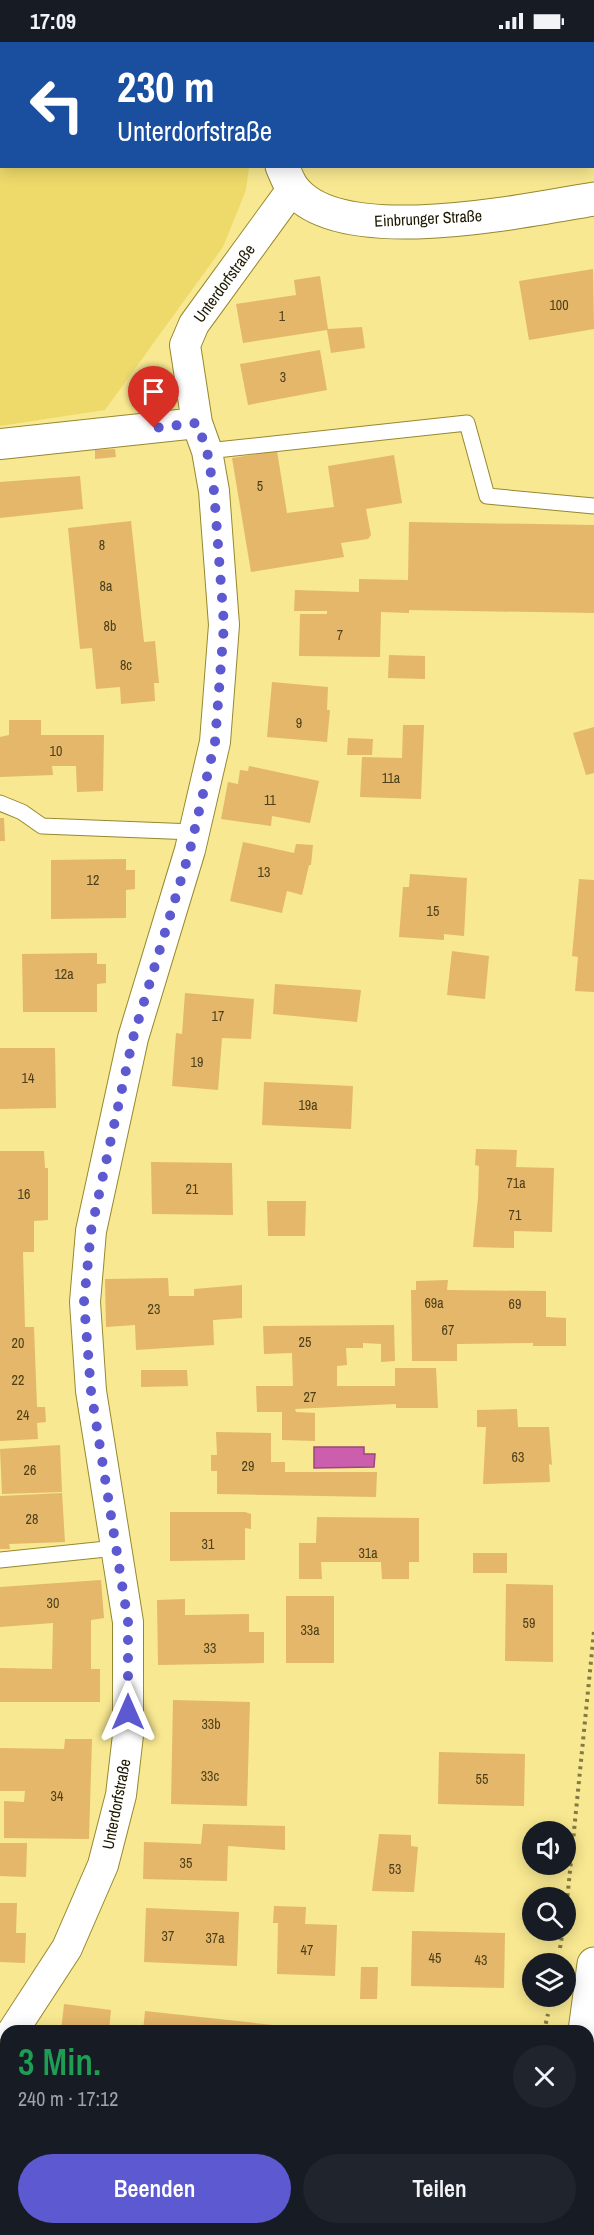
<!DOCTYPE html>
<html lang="de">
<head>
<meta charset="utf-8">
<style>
	body { margin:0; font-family:"Archivo Narrow",sans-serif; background:#20242c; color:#f1f3f6; height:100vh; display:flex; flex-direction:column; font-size:22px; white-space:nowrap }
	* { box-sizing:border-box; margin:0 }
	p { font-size:20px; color:#9ea1a6 }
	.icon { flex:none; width:33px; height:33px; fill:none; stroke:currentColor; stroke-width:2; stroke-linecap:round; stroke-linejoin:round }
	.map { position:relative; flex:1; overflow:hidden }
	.drawer { position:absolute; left:0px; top:1983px; width:594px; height:210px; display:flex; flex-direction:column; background:#171b24; border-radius:18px 18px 0 0; box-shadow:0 3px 15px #0003 }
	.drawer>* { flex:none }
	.banner { position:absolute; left:0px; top:0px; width:594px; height:126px; box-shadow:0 3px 15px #0003; background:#1a4fa0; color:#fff; overflow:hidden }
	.buttons { position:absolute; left:522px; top:1779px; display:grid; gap:12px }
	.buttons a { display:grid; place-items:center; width:54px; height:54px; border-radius:50%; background:#171b24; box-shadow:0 3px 15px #0003; font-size:30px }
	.pin { position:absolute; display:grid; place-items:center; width:51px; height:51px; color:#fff; margin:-62px -26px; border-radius:50% 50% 50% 0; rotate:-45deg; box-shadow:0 0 6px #0007 }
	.pin .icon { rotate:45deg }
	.me { position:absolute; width:66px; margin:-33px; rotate:0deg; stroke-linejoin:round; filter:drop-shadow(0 0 4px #0008) }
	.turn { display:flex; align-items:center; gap:21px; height:126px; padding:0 18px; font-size:27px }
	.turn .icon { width:78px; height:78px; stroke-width:2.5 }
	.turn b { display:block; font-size:42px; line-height:51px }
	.round { display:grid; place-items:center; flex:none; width:63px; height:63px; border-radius:32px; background:#20242c }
	.head { display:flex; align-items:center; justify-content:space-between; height:102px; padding:0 18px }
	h1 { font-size:36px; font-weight:600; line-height:45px; color:#1e9e55 }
	.cta { display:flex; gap:12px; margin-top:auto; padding:12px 18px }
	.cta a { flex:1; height:69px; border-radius:36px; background:#5c59d1; color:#fff; font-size:24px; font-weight:600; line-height:69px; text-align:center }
	.cta a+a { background:#20242c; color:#f1f3f6 }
	.status { display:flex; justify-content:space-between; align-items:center; height:42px; padding:0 30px; background:#171b24; direction:ltr }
	.status svg { height:16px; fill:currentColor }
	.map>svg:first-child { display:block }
	.green { fill:#eeda6a }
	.water { fill:#cc5eae; stroke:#98497a; stroke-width:1.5 }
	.building { fill:#e4b76a }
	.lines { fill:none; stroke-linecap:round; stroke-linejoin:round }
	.service-casing { stroke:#97882f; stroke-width:17 }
	.minor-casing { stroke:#97882f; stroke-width:32 }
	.tertiary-casing { stroke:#97882f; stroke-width:35 }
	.path { stroke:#847a44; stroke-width:4; stroke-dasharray:3 4.5; stroke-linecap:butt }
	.service { stroke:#fff; stroke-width:15 }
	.minor { stroke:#fff; stroke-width:30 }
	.tertiary { stroke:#fff; stroke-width:33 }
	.route { stroke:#5c59d1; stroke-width:10; stroke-dasharray:0 18 }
	.labels { text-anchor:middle; stroke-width:5; stroke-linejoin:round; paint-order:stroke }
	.number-label { font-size:14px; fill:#4f401a }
	.street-label { font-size:16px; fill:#1d1800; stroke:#fff }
</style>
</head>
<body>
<div class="status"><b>17:09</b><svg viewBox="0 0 49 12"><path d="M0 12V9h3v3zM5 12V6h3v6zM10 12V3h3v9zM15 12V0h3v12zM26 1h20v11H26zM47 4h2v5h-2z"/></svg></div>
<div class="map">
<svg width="594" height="2193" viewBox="0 0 594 2193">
	<rect width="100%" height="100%" fill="#f8e891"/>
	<path class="green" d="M0,0l202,1 -200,1v122l247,1 -3,23 -23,57 -118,163 -105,16z"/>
	<path class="water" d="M314,1405h50v7h11l-1,13 -60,1z"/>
	<path class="building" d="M593,227l1,60 -65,11 -10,-59z
		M320,234l8,53 34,-2 3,21 -34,5 -4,-23 -84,13 -7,-39 60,-9 -2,-15z
		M320,308l7,40 -79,15 -8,-41z
		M115,407l1,8 -21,2v-9z
		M277,409l10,62 47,-6 -6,-41 66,-11 8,48 -36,6 5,26 -3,4 -27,4 3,14 -93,15 -19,-114z
		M80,434l3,33 -83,9v-36z
		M131,479l13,121 11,-1 4,42h-5l1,18 -34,3 -1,-17 -24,2 -4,-41 -12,1 -12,-121z
		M409,480l185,3v88l-185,-3v3l-28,-1 -1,45 -81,-1 1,-42h27v-3h-33l1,-21 64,2v-13l49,1z
		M389,613l36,1v23l-37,-1z
		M272,640l56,5 -1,23h3l-3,32 -60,-5z
		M9,678h32v15h63l-1,56 -26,1 -1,-26h-24l1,9 -53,2v-40l9,-2z
		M403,683h21l-3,74 -61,-2 2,-40 40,1z
		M594,685v46l-8,2 -13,-42z
		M348,696l25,1 -1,16h-25z
		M249,724l70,15 -9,42 -38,-7 -1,10 -50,-7 7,-37 10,2 2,-14 8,1z
		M0,776h4l1,23h-5z
		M243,800l51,11 2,-9 17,1 -2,20h-2l-7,30 -15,-4 -5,22 -52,-12z
		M126,817v11h9v19l-9,1v28l-75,1v-59z
		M410,832l57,4 -3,58 -20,-2v6l-45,-3 4,-50h6z
		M579,837l15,1v112l-19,-1 3,-34 -6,-1z
		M452,909l37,5 -4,43 -38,-4z
		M97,911v11h9v19l-9,1v28h-74l-1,-58z
		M275,942l86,6 -4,32 -84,-8z
		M185,951l69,6 -3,40 -29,-1 -4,52 -46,-4 4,-53 6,1z
		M0,1006h55l1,60 -56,1z
		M264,1040l89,4 -2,43 -89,-4z
		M476,1107l41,1 -1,17 38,1 -2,64 -38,-1v17l-41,-1 5,-49 1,-32 -4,-1z
		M0,1109h44l1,17h3v52l-14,1v31h-11l2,75h9l3,80h8l1,15 -9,1 1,16 -38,2z
		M151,1120l81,1 1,52 -81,-1z
		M267,1159h39l-1,35h-37z
		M168,1236l1,18h25v-7l48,-4v33l-29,2 1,25 -78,5 -1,-25 -29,2 -1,-48z
		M448,1238l-1,10 99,1v26l20,1v28h-33v-3l-76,1v17h-45l-1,-71h5v-9z
		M394,1283l1,36 -14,1v-18l-18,-1v5h-17l1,17 -10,1v20h58v-18h41l2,40h-42v-4l-101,5 1,3 19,1v28l-33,-1v-28h-25l-1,-26h37l-1,-33 -28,1 -1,-28z
		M141,1328h46l1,16 -47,1z
		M517,1367l1,18h31l3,38 -3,-1 1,18 -67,2 3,-57h-9v-17z
		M216,1390l55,1v29h14v10h92l-1,25 -159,-3v-23h-6v-16h6z
		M60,1403l2,47 -60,2 -2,-45z
		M62,1451l3,49 -56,2 1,5h-10v-53z
		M170,1470h75l6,2v15l-6,-1v32l-75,1z
		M317,1475l102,1v44h-10v17h-27l-1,-17h-60l1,17h-23v-36h17z
		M473,1511h34v20h-34z
		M101,1538l3,38 -13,2v49h9v33h-100v-34l52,1 1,-46 -53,4v-40z
		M506,1542l47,1v77l-48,-1z
		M286,1554h48v67h-48z
		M185,1557v16l64,-1v18h15v31l-106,2 -1,-65z
		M173,1658l77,2 -3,104 -76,-2z
		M65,1697h27l-3,100 -85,-1v-37l20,1 1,-11h-25v-43l64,1z
		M439,1710l86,2 -1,52 -86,-2z
		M203,1782l82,2v24l-57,-4 -1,35 -84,-2 1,-37 57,2z
		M379,1792l32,1v11l7,1 -4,45 -42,-1z
		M0,1801h27l-1,34 -26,-1z
		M0,1861h17l-1,30h10l-1,30 -25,-1z
		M274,1864l32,1 -1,17 32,1 -2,51 -58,-2 1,-51h-5z
		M146,1866l93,4 -2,54 -93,-4z
		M412,1889l93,2 -1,55 -93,-2z
		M531,1924h1v30l-6,-1z
		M361,1925h17l-1,32h-17z
		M64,1962l47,6 -2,21h-48z
		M145,1969l165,18v2h-167z
		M0,2124l6,2v55l-6,-1z"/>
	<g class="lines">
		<g class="service-casing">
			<path id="service" d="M207,409l260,-28 20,73 107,10
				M0,761l22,9 20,14 152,6
				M0,1518l116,-12
				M267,2193l5,-6"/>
		</g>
		<g class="minor-casing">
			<path id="minor" d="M0,402l197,-21 -12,-78 9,-21 99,-136
				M13,1989l54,-83 36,-83 18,-70 7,-60v-113l-37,-231 -6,-89 6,-71 42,-193 57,-188 25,-108 9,-117 -10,-134 -7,-40 -10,-28"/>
		</g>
		<g class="tertiary-casing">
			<path id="tertiary" d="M220,0l1,2
				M282,124c3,7 6,15 10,21 45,64 235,23 302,12
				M585,1989l9,-67
				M548,2193l1,-6"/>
		</g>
		<path class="path" d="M566,1869l28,-280
			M560,1906l3,-18
			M544,1989l4,-17
			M505,2193l1,-6"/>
		<use href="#service" class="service"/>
		<use href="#minor" class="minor"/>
		<use href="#tertiary" class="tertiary"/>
	</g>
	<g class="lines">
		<path class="route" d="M128,1670v-90l-37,-231 -7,-89 7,-71 42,-193 57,-188 25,-108 9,-117 -10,-134 -7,-40 -10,-28 -43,5"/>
	</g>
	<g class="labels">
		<g class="number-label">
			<text x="559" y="268">100</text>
			<text x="282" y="279">1</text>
			<text x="283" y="340">3</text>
			<text x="260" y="449">5</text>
			<text x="102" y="508">8</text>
			<text x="106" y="549">8a</text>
			<text x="110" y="589">8b</text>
			<text x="340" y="598">7</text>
			<text x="126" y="628">8c</text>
			<text x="299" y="686">9</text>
			<text x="56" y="714">10</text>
			<text x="391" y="741">11a</text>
			<text x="270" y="763">11</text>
			<text x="264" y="835">13</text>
			<text x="93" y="843">12</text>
			<text x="433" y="874">15</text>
			<text x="64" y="937">12a</text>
			<text x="218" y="979">17</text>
			<text x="197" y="1025">19</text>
			<text x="28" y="1041">14</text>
			<text x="308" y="1068">19a</text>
			<text x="516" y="1146">71a</text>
			<text x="192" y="1152">21</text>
			<text x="24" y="1157">16</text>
			<text x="515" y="1178">71</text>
			<text x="434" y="1266">69a</text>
			<text x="515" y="1267">69</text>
			<text x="154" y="1272">23</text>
			<text x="448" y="1293">67</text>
			<text x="305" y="1305">25</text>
			<text x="18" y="1306">20</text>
			<text x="18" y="1343">22</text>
			<text x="310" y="1360">27</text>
			<text x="23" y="1378">24</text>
			<text x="518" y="1420">63</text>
			<text x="248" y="1429">29</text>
			<text x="30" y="1433">26</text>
			<text x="32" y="1482">28</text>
			<text x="208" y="1507">31</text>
			<text x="368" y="1516">31a</text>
			<text x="53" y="1566">30</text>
			<text x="529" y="1586">59</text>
			<text x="310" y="1593">33a</text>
			<text x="210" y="1611">33</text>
			<text x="211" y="1687">33b</text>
			<text x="210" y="1739">33c</text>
			<text x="482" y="1742">55</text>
			<text x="57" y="1759">34</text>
			<text x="186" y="1826">35</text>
			<text x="395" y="1832">53</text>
			<text x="168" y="1899">37</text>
			<text x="215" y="1901">37a</text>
			<text x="307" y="1913">47</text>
			<text x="435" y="1921">45</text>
			<text x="481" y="1923">43</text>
		</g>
		<g class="street-label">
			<text transform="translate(428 176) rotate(-3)" y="6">Einbrunger Straße</text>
			<text transform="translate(224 241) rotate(-54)" y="6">Unterdorfstraße</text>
			<text transform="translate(116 1762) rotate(-79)" y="6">Unterdorfstraße</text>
		</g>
	</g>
</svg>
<div class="buttons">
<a><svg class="icon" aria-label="sound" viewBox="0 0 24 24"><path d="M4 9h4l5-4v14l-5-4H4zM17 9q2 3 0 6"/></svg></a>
<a><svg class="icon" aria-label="search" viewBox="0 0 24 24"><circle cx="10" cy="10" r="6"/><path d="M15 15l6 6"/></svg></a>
<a><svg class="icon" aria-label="layers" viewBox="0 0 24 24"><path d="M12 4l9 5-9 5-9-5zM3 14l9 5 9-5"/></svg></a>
</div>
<div class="pin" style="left:154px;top:386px;background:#d93025"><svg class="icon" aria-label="arrive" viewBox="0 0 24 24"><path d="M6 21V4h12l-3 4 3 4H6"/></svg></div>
<svg class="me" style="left:128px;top:1670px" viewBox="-20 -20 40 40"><path d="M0-17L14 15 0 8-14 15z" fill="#5c59d1" stroke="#fff" stroke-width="4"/></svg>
<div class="banner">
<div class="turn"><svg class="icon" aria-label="left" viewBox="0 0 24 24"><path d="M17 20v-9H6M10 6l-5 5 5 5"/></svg><div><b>230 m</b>Unterdorfstraße</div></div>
</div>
<section class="drawer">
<div class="head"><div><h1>3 Min.</h1><p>240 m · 17:12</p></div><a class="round"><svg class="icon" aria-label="close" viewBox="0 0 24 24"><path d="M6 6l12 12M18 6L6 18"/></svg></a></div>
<div class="cta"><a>Beenden</a><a>Teilen</a></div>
</section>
</div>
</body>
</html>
